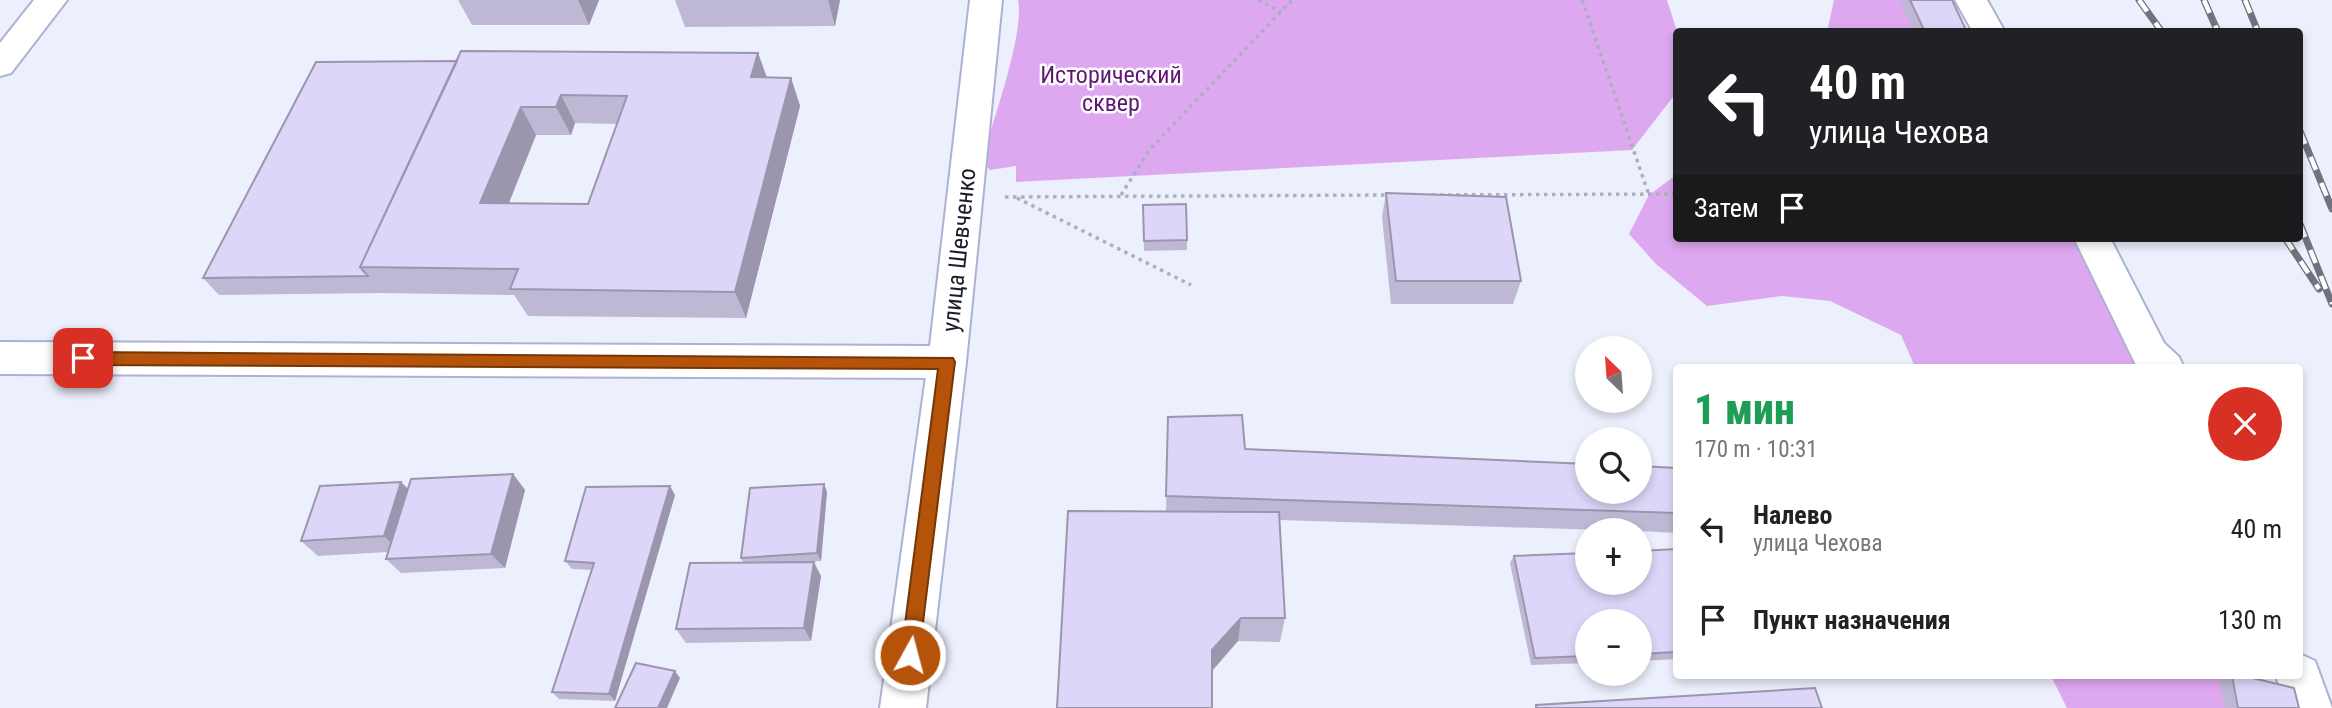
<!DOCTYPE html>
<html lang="ru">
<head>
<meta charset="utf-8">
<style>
	body { margin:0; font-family:"Roboto Condensed",sans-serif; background:#f6f6f6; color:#222; height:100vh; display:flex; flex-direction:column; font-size:26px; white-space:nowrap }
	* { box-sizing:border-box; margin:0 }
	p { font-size:23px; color:#767676 }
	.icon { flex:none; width:38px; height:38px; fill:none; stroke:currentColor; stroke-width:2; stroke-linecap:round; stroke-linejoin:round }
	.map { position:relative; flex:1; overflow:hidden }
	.panel { position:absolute; left:1673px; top:364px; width:630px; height:315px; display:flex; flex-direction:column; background:#fff; border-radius:7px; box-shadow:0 4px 10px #0003 }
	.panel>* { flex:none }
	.banner { position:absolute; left:1673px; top:28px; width:630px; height:214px; border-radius:7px; box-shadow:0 4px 10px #0003; background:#202124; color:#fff; overflow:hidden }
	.needle { width:46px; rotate:335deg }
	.fabs { position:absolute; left:1575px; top:336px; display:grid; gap:14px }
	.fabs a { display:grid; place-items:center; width:77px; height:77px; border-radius:50%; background:#fff; box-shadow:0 4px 10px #0003; font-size:35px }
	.pin { position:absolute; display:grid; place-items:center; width:60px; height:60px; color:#fff; margin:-30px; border-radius:14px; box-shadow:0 4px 10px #0006 }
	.me { position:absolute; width:77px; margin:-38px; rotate:7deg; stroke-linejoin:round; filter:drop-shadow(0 0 5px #0008) }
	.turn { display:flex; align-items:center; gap:24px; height:147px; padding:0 21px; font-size:32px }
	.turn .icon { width:91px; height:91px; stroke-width:2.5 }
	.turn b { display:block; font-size:49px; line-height:60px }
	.then { display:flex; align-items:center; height:66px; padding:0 21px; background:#0003; gap:14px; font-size:26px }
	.round { display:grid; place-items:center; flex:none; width:74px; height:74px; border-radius:37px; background:#f6f6f6 }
	.headline { display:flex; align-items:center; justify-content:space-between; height:119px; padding:0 21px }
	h1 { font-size:42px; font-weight:800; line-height:52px; color:#1e9e55 }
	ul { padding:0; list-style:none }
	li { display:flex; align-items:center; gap:21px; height:91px; padding:0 21px }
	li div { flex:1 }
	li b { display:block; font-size:26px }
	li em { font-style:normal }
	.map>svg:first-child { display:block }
	.green { fill:#dea8f1 }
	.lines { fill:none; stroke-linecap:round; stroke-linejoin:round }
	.minor-casing { stroke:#acb2d3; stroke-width:4 }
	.major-casing { stroke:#acb2d3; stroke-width:4 }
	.path { stroke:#acafbc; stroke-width:3.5; stroke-dasharray:3.5 4.5; stroke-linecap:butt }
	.minor { fill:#fff; fill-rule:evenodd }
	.major { fill:#fff; fill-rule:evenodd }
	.rail-casing { stroke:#6f727f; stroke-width:7 }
	.rail { stroke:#fff; stroke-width:4.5; stroke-dasharray:14; stroke-linecap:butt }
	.wall { fill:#bfb8d5; fill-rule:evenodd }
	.shaded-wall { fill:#9b96ae }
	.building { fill:#ded6f8; stroke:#9b96ae; stroke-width:2; fill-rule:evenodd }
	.route { fill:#b45309; stroke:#753606; stroke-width:2 }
	.labels { text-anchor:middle; stroke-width:5; stroke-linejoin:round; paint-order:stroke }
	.park-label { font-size:24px; fill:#5e1773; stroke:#fff }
	.street-label { font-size:24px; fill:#1a1c29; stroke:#fff }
</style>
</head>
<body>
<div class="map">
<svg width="2332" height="708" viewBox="0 0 2332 708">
	<rect width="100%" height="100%" fill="#eceffc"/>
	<path class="green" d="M1018,0h649l10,31 -1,62 -44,57 -616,32v-16l-26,4 -8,-10c10,-37 43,-127 36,-160z
		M1834,0h84l20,32h-111z
		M1676,175v63h416l73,129h-250l-14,-32 -71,-34 -48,-5 -75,10 -51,-42 -27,-30 20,-39z
		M2051,676h213l-7,32h-190z"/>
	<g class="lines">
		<g class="minor-casing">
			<path id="minor" d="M34,0h33l-56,73 -11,3v-33z
				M1955,0h32l18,32h-32z
				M2074,238h36l54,105 15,14 5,11h-45l-3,-3z
				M947,346l14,5 5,11 -40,346h-46l48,-346 5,-11z
				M2300,654l15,7 17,47h-46l-10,-32h24z"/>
		</g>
		<g class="major-casing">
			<path id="major" d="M970,0h32l-36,362 -5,11 -14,5 -947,-4v-32l930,4z"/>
		</g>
		<path class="path" d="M1258,0l23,12
			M1582,0l67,195
			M1121,195l29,-46 142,-149
			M1432,195l244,-1
			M1005,197l384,-2
			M1017,198l174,87"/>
		<use href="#minor" class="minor"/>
		<use href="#major" class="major"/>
		<g class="rail-casing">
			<path id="rail" d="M2139,0l23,32
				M2204,0l14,32
				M2245,0l13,32
				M2300,131l32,78
				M2300,224l32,80
				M2285,238l34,51"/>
		</g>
		<use href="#rail" class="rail"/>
	</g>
	<path class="wall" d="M458,0h141l-10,25h-117z
		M675,0h165l-5,26 -150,1z
		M1900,0h52l15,32h-53z
		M758,53l9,24 24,1 9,28 -54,212 -218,-2 -14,-21 -132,-2 -163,2 -16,-17 254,-217zM575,123l42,1 -29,80 -79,-1 27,-68h35z
		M1386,193l135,88 -8,23h-122l-9,-87z
		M1143,205l44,35v10l-43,1z
		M1168,417l77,32 431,19v65l-36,-2v-1h-38l-322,-10 5,98 -5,24 -42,-1 -26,30 -46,-160z
		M513,474l12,16 -20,78 -104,5 -15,-14 2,-7 -70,4 -17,-15 100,-59 7,7z
		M824,484l3,8 -6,69 -18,1 18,14 -10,65 -125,2 -10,-14 68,-66 -3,-5z
		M675,495l-60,206 -56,-2 -7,-7 40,-122 -20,-1 -7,-8z
		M1676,549v110l-36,2v-40h-53v42l-56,2 -21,-102 4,-7z
		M2225,676h19l55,32h-74l-6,-29z"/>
	<path class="shaded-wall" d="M578,0h21l-10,25z
		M828,0h12l-5,26z
		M758,53l10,28 -17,-4z
		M791,78l9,28 -54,212 -11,-26z
		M561,95l14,28 -4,12 -15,-28z
		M521,107l15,28 -38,95 -18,-27z
		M513,474l12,16 -20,78 -14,-14z
		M401,482l15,15 -17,54 -15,-15z
		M824,484l3,8 -6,69 -4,-8z
		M670,486l5,9 -60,206 -6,-7z
		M814,562l7,14 -10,65 -7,-13z
		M1241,618l-3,23 -28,32 2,-23z
		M675,671l5,7 -13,30h-9z"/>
	<path class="building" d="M1910,0h42l15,32h-42z
		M461,51l297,2 -7,24 40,1 -56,214 -225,-3 8,-20 -158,-2zM561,95l66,1 -39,108 -108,-1 41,-96h35z
		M457,61l-97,206 8,9 -165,2 113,-216z
		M1386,193l120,4 15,84h-125z
		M1186,204l1,36 -43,1 -1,-36z
		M1242,415l3,34 342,15v28h53v-26l36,2v45l-510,-17 2,-79z
		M513,474l-22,80 -105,5 25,-80z
		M401,482l-17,54 -83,5 19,-55z
		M824,484l-7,69 -76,5 9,-70z
		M670,486l-61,208 -57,-2 42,-129 -29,-2 21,-74z
		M1068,511l211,1 6,106h-44l-29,32v58h-155z
		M1676,549v103l-36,2v-33h-53v35l-52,2 -21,-102 73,-3v30h53v-32z
		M814,562l-10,66 -128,1 14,-66z
		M636,663l39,8 -17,37h-43z
		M2232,676h12l50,12 5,20h-61z
		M1815,688l7,20h-286v-3z"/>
	<path class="route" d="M83,352l870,6 2,4 -36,293 -2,6 -7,3 -6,-3 -3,-6 37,-286 -855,-4 -8,-7z"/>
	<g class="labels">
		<g class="park-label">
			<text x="1111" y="83">Исторический<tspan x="1111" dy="28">сквер</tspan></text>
		</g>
		<g class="street-label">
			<text transform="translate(959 250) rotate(-84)" y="8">улица Шевченко</text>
		</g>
	</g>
</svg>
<div class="fabs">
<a><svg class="needle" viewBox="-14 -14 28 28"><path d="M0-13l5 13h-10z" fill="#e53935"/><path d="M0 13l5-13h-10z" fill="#767676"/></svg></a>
<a><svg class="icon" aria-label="search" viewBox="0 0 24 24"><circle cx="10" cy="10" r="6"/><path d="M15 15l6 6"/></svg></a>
<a>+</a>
<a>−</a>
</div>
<div class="pin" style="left:83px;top:358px;background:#d93025"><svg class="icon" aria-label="arrive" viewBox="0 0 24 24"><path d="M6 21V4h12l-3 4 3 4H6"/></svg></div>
<svg class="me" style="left:910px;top:655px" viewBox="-20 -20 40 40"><circle r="17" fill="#b45309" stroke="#fff" stroke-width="3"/><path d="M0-11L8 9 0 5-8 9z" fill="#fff"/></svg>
<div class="banner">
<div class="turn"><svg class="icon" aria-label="left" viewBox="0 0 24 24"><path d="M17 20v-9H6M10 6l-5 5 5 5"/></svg><div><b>40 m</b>улица Чехова</div></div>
<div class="then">Затем<svg class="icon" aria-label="arrive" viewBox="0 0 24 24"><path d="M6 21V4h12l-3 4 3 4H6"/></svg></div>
</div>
<section class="panel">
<div class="headline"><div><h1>1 мин</h1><p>170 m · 10:31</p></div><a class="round" style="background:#d93025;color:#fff"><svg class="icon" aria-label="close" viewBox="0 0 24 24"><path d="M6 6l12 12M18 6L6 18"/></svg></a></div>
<ul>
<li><svg class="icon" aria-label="left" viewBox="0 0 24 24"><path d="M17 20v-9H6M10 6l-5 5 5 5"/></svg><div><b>Налево</b><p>улица Чехова</p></div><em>40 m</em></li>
<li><svg class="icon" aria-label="arrive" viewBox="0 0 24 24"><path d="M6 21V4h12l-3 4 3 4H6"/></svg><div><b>Пункт назначения</b></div><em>130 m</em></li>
</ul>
</section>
</div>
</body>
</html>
